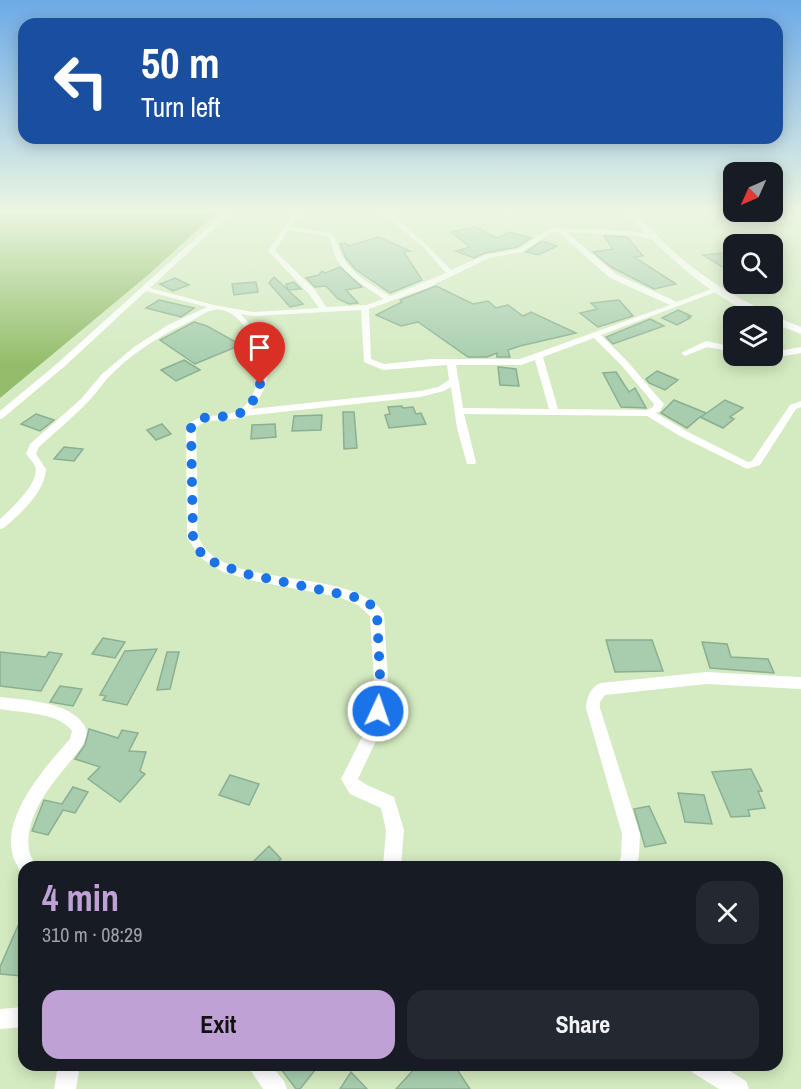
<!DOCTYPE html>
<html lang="en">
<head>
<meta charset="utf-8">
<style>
	body { margin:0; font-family:"Archivo Narrow",sans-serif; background:#242831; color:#f1f3f6; height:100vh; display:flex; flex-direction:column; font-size:22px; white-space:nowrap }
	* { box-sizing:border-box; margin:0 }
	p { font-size:20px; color:#9ea1a6 }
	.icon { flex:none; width:33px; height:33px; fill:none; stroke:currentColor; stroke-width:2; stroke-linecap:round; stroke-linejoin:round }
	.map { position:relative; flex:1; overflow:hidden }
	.panel { position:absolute; left:18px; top:861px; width:765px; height:210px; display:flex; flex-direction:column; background:#171b24; border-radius:18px; box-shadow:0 3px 15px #0003 }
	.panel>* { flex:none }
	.top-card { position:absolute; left:18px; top:18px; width:765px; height:126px; border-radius:18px; box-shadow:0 3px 15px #0003; background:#1a4fa0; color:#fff; overflow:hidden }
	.needle { width:39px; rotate:225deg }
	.fabs { position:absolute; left:723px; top:162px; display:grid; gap:12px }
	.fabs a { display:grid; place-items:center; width:60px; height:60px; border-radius:12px; background:#171b24; box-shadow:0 3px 15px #0003; font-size:30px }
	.pin { position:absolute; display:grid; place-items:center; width:51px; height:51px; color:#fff; margin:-62px -26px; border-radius:50% 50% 50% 0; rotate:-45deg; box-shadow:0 0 6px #0007 }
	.pin .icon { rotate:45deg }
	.me { position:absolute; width:66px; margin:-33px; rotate:3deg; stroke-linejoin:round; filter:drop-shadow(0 0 4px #0008) }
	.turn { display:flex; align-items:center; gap:21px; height:126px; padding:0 24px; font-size:27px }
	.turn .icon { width:78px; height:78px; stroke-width:2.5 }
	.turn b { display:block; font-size:42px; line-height:51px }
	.round { display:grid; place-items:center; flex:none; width:63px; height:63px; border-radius:18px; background:#242831 }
	.headline { display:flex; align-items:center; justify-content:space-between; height:102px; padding:0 24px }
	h1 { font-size:36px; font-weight:700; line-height:45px; color:#c0a1d6 }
	.button { display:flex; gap:12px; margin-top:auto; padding:12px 24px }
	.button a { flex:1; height:69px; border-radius:18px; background:#c0a1d6; color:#111; font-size:24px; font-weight:700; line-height:69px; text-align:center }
	.button a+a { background:#242831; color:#f1f3f6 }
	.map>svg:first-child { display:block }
	.green { fill:#93bd6a }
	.building { fill:#a7cdae; stroke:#8aaf91; stroke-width:1.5 }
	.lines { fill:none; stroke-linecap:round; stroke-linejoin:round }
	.minor { fill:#fff; fill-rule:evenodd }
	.tertiary { fill:#fff; fill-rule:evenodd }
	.route { stroke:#1a73e8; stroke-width:10; stroke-dasharray:0 18 }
</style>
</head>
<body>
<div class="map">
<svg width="801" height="1089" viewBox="0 0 801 1089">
	<rect width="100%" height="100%" fill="#d4eac1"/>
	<path class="green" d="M0,211h218l-70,64 -148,123z"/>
	<path class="building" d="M475,227l22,11 13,-6 21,6 -14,9 -32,6 -11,5 -18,-7 14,-4 -19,-15z
		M604,236l23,1 16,19 -9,1 42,27 -22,5 -43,-22 -18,-15 20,-3z
		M378,237l32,14 -6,1 18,28 -32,13 -35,-24 -9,-11 -6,-14 5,-1 4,3z
		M542,241l15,5 -19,9 -12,-3z
		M734,252v22l-31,-19z
		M340,267l22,20 -16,3 12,13 -9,1 -11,-5 -12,-13 -11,1 -9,-9 13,-3 3,-4 3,2z
		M274,277l14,13 -2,-6 8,-2 7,7 -13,1 15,14 -13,3 -21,-24z
		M175,278l14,7 -16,6 -13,-7z
		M256,282l2,10 -24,3 -2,-11z
		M436,286l37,18 15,-3 8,7 12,-3 15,11 8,-4 45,21 -56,13 -12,4 2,7h-13v-4l-10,4h-19l-50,-35 -17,4 -25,-11 26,-13 -2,-2z
		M159,300l35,8 -13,9 -35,-9z
		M619,300l14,16 -35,11 -18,-14 17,-4 -6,-6z
		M678,310l13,6 -3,1 2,1 -13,7 -15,-7z
		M650,319l14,7 -51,18 -7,-7z
		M194,322l13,4 34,19 -46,19 -35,-24z
		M184,360l16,10 -24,11 -15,-11z
		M498,367l18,2 3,17 -19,-1z
		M657,371l21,9 -13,10 -16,-7 -3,-4z
		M616,372l13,20 6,-4 11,20 -25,-1 -18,-34z
		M674,400l32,13 -5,4 24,-17 18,8 -13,9 4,2 -11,9 -23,-11 -13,11 -26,-15z
		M402,406l1,2 10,-1 3,7 5,-1 5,11 -37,4 -4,-13 5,-1 -2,-7z
		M343,412h11l3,36 -13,1z
		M36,414l18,6 -14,11 -19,-7z
		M322,415l-1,15 -29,1 2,-15z
		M162,424l9,10 -15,6 -9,-10z
		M275,424l1,13 -25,2 1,-14z
		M64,447l19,2 -9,12 -20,-2z
		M103,638l22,4 -10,16 -23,-4z
		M606,640h46l11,31 -48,1z
		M702,642l25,2 4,13 37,2 6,14 -64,-5z
		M157,649l-30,56 -24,-5 3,-4 -6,-1 25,-44z
		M0,652l46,5 3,-5 13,2 -21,37 -41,-5z
		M167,652h12l-9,37 -13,1z
		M60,686l22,3 -9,17 -23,-4z
		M89,729l29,9 4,-8 16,3 -9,18 17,1 -6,19 5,3 -25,28 -32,-23 12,-12 -25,-8 10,-14z
		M751,769l11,22h-4l7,17 -17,2 2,6 -19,1 -19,-45z
		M230,775l29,9 -10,21 -30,-10z
		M73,787l15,5 -13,21 -12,-3 -15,25 -16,-4 12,-31 18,4z
		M678,793l26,2 8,29 -27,-2z
		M649,806l17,37 -21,4 -11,-38z
		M269,846l12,13 -8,8h-25z
		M24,912v60l-2,4 -22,-2v-7z
		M278,1065h41l-19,24h-4z
		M418,1065h36l16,24h-74z
		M351,1072l16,17h-27z"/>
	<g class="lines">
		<path class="minor" d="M226,211h7l-83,77 64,17 39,7 66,-4 -10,-14 -41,-43 27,-40h6l-11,15 41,7c8,8 7,17 13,26 10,17 30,27 46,37l56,-23 -24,-27 -42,-35h7l39,33 25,26 34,-15 33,-6 33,-21 80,3 24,5v2l-2,1 -22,-4 -65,-3 50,42 61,28 37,-14 7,2 -120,45 27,27 34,40 2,2 -4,7 -4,2 32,19 60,30 4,-1 38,-56 11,-4v6l-5,2 -36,56 -13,4 -67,-33 -33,-20 -183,-2 12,48 -1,2h-8l-10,-36 -6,-41 -7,4 -24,6 -175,19c-16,7 -36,0 -49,12 1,27 1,55 2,82 0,8 -2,20 1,28 20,54 156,27 185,76l5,83 -6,29 -25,53 9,6 27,12 10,33 -3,37h-18l3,-37 -5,-22 -31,-14 -9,-15 27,-54 7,-28 -5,-81 -12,-11 -19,-8 -85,-16 -31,-9 -21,-13 -15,-21 -1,-111c17,-20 45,-3 61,-24 12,-14 16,-39 9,-56 -6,-16 -23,-41 -42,-37 -8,1 -17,8 -25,12 -29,13 -60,33 -82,57 -7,8 -13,17 -21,25 -15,15 -32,29 -47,43l-3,7 10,15c-1,23 -25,44 -42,59l-4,1v-10c11,-10 41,-37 35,-53 -2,-4 -6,-8 -9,-12l4,-10 51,-45 21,-25 32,-27 34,-22 39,-18 -61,-16 -81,75 -62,52 -3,1v-8l59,-49zM288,230l39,6c6,6 5,14 9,22 10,18 31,29 47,41l-16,6 -41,2 -11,-17 -40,-39zM552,232h6l52,46 60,27 -150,54h-89l-47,5 -13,-5 -2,-50 58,-21 62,-30 33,-6zM361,310l3,52 19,8 64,-5 2,15 -11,7 -18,4 -168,18c28,-36 16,-64 -11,-95l12,2zM594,338l28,28 32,38 -1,3 -6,3 -89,-1 -15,-52zM535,360l14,49 -86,-1 -7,-43h65z
			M706,341l28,6v5l-27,-5 -22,9 -4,-3z
			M801,347v6l-29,5 -4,-2h4v-4z
			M706,672l95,5v12l-95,-5 -101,11 -5,7v6l40,126 -1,22 -3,11h-18l3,-11 1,-22 -36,-126c0,-10 5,-22 15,-25z
			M0,697c26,3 77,5 87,34 -1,13 -10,22 -18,32 -19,23 -45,54 -40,87 1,6 5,11 7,17h-12v8l-3,-2c-3,-6 -8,-14 -9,-21 -8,-39 34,-86 58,-113l2,-8c-14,-19 -50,-18 -72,-22z
			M24,1007v20l-24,2v-20z
			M58,1065h22l-4,24h-22z
			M247,1065h24l13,16 3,8h-24z
			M690,1065h30l26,16 3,8h-30l-26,-16z"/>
		<path class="tertiary" d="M623,211h9c18,15 32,33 50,48 36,30 77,51 119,68v7l-29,-11v-7c-46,0 -117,-73 -149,-105z"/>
	</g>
	<linearGradient id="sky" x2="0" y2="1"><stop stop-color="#6caae7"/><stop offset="0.58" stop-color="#ecf6e3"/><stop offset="1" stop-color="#ecf6e3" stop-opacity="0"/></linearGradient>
	<rect width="801" height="364" fill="url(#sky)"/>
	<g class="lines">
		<path class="route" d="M260,384c-16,54 -51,18 -69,43l2,111 9,17 11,7 33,12 113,24 12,7 6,9 4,83 -3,14"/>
	</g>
</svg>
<div class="fabs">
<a><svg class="needle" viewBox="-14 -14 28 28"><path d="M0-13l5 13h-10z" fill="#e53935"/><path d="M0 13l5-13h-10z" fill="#9ea1a6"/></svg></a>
<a><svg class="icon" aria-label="search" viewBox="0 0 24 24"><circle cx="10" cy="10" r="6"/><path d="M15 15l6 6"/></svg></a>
<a><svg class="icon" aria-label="layers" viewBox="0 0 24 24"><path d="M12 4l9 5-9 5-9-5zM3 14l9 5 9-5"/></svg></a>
</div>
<div class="pin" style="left:260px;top:384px;background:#d93025"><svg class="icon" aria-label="arrive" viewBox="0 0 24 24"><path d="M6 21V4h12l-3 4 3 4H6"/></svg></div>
<svg class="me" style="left:378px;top:711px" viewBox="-20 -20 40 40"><circle r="17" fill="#1a73e8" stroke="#fff" stroke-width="3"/><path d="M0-11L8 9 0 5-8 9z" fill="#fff"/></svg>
<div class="top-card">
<div class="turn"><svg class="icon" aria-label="left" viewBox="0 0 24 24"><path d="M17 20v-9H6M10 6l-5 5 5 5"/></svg><div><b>50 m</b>Turn left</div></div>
</div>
<section class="panel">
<div class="headline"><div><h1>4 min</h1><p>310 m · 08:29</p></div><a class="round"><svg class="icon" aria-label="close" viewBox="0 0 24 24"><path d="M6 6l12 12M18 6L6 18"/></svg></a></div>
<div class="button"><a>Exit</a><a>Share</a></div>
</section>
</div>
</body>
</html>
